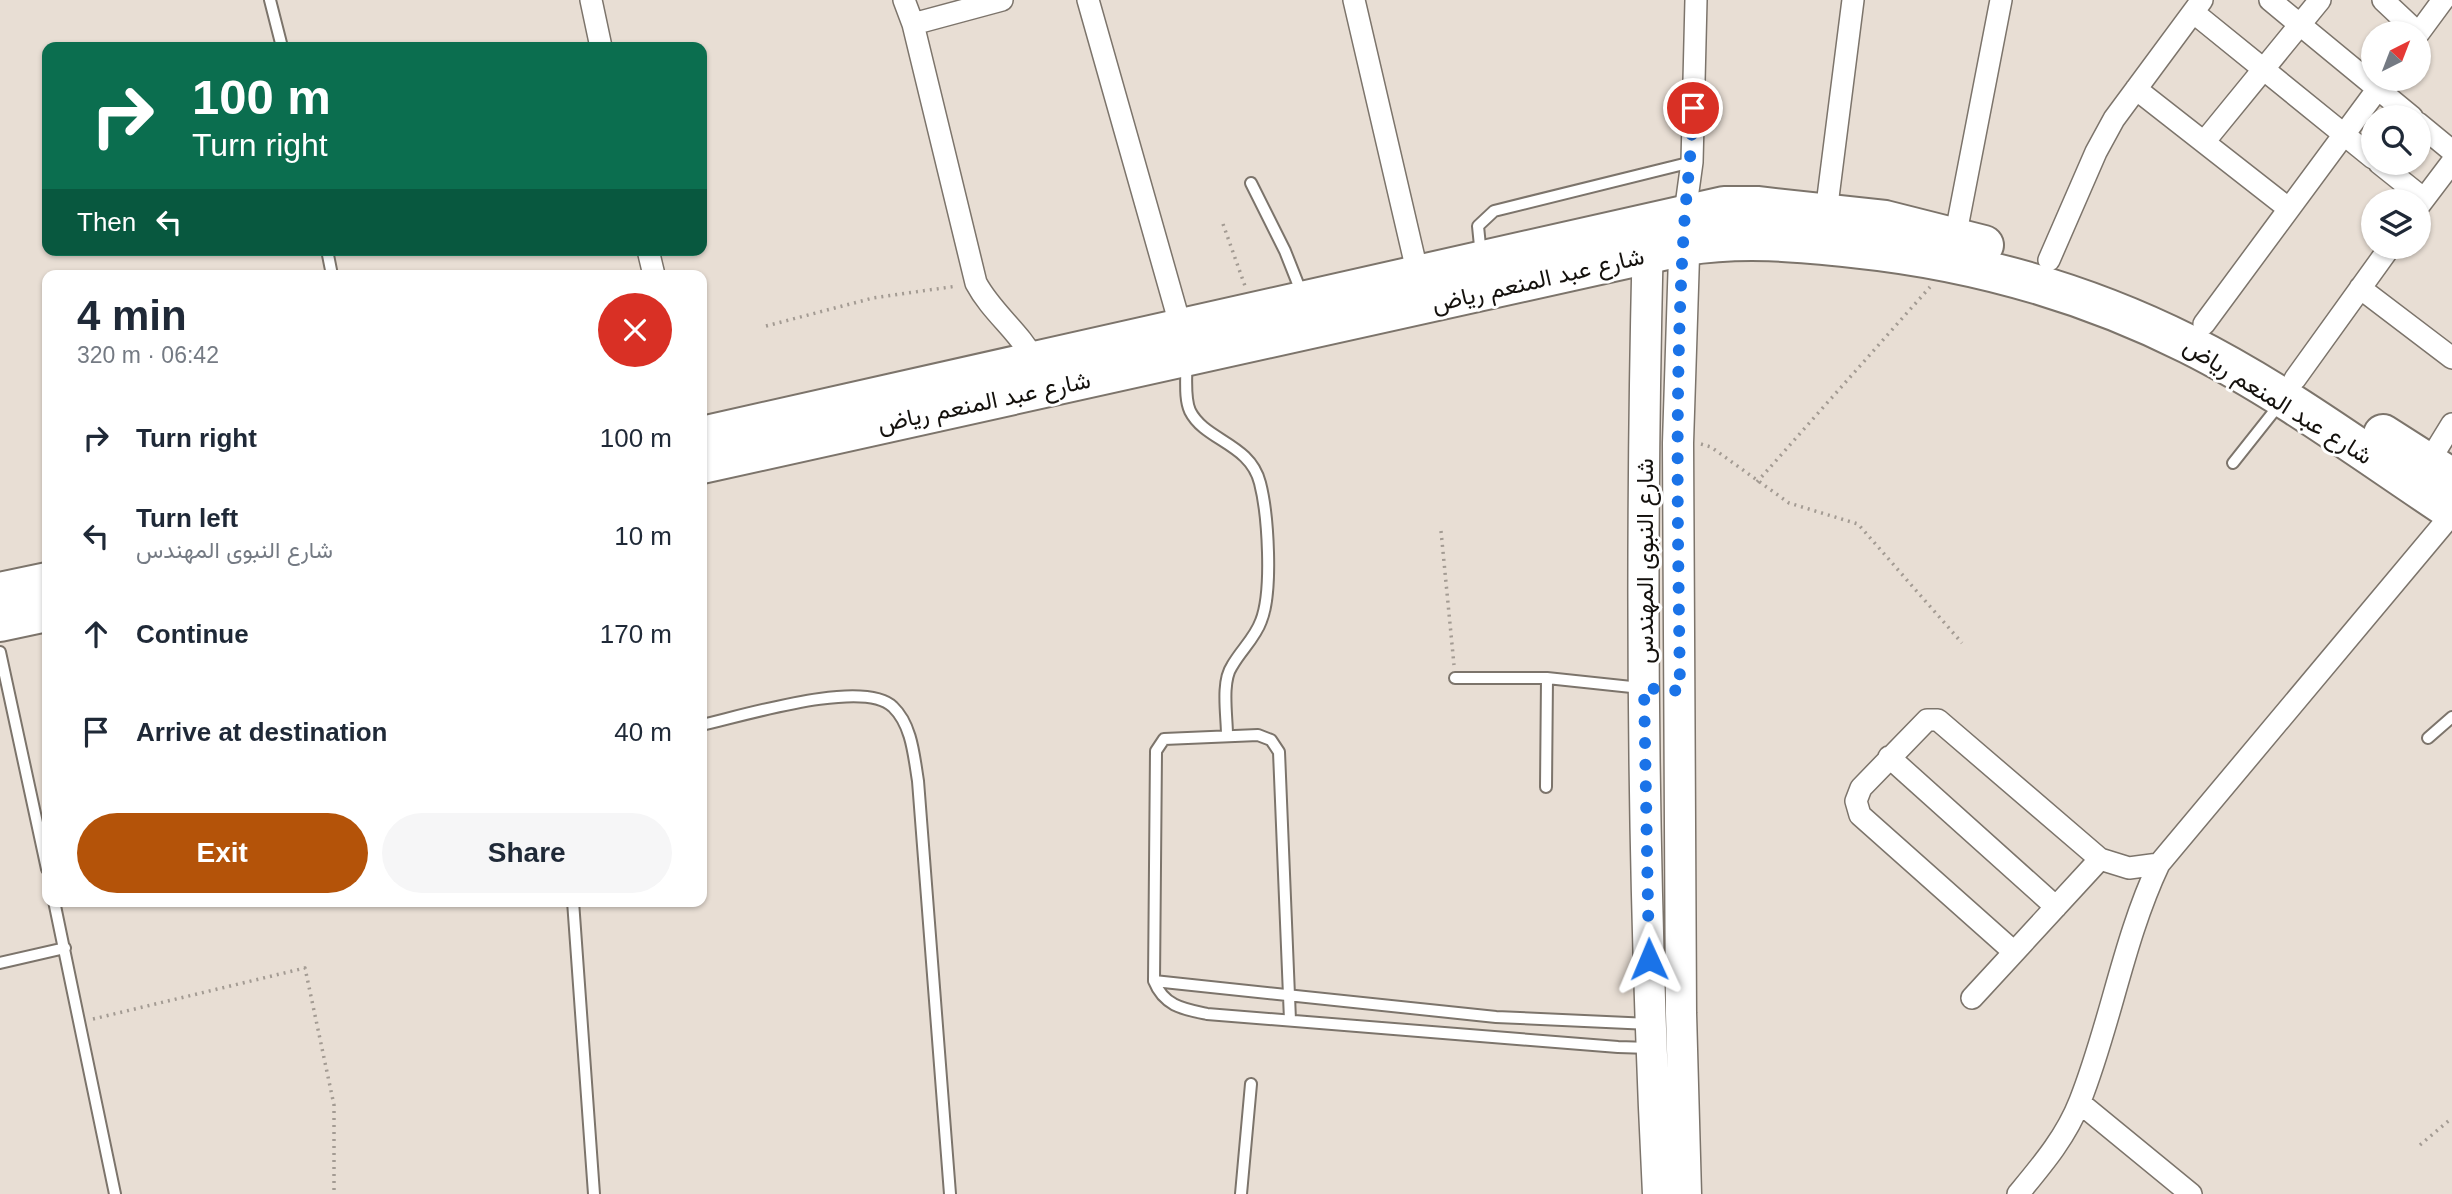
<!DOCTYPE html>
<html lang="en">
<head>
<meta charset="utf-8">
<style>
	body { margin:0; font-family:Arial,Vazirmatn,sans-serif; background:#f6f6f7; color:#1f2937; height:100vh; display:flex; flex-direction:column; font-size:26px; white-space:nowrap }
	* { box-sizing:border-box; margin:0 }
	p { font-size:23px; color:#747a83 }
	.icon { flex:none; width:38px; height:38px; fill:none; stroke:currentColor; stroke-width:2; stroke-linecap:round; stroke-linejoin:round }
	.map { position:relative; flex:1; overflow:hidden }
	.details { position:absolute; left:42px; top:270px; width:665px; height:637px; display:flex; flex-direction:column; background:#fff; border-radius:14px; box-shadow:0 2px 5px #0004 }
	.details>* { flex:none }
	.banner { position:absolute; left:42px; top:42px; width:665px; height:214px; border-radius:14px; box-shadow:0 2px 5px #0004; background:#0b6e4f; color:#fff; overflow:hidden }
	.needle { width:46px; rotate:42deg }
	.controls { position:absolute; left:2361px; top:21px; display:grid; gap:14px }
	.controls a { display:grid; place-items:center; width:70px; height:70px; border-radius:50%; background:#fff; box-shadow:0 2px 5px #0004; font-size:35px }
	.pin { position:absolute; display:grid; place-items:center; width:60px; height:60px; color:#fff; margin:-30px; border:4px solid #fff; border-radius:50%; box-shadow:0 2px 7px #0007 }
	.me { position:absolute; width:77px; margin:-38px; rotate:359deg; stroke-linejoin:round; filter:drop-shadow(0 0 5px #0008) }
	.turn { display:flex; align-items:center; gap:24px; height:147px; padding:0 35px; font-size:32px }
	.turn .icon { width:91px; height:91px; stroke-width:2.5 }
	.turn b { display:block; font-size:49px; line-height:60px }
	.then { display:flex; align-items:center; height:66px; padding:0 35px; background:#0003; gap:14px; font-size:26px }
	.round { display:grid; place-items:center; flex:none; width:74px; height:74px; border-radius:37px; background:#f6f6f7 }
	.summary { display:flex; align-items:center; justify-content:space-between; height:119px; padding:0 35px }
	h1 { font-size:42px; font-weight:600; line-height:52px }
	.primary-button { display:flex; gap:14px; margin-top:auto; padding:14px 35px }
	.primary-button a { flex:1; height:80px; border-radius:42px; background:#b45309; color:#fff; font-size:28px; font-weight:600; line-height:80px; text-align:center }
	.primary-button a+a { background:#f6f6f7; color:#1f2937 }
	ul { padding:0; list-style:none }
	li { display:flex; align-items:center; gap:21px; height:98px; padding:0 35px }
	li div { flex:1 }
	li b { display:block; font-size:26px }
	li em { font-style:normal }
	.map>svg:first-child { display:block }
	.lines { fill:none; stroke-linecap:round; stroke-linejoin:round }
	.lane-casing { stroke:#7c746b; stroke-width:14 }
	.street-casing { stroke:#7c746b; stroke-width:24 }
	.secondary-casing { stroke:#7c746b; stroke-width:33 }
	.highway-casing { stroke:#7c746b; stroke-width:42 }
	.path { stroke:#a39b93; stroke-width:3.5; stroke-dasharray:2 5; stroke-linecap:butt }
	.lane { stroke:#fff; stroke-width:10 }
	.street { stroke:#fff; stroke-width:21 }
	.secondary { stroke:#fff; stroke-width:30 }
	.highway { stroke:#fff; stroke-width:38 }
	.route { stroke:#1a73e8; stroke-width:12; stroke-dasharray:0 21.6 }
	.labels { text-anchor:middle; stroke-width:6; stroke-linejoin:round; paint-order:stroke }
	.street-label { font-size:24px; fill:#14110d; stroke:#fff }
</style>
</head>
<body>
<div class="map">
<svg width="2452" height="1194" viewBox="0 0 2452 1194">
	<rect width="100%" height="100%" fill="#e8ded4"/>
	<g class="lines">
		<g class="lane-casing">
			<path id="lane" d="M270,0l12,47
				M1251,183l34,68 17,43
				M327,250l5,25
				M1481,256l-3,-30 16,-15 198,-49
				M1186,364c1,14 -2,34 4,47 15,30 60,32 70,72 8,31 13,108 1,138 -6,17 -20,29 -29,45 -11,16 -5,50 -5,69
				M2233,463l46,-58
				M0,652l47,217
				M1455,678h92l94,10
				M702,725c40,-9 162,-47 191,-18 19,18 21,50 25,74l32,413
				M2428,738l24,-21
				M1546,787l1,-109
				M54,901l61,293
				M573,901l21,293
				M0,963l65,-15
				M1154,981l342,36 154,7
				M1290,1020l-11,-268 -8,-12 -13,-5 -94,4 -8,12 -2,230c10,25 29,28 53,33l411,33 32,1
				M1241,1194l10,-110"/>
		</g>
		<g class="street-casing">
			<path id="street" d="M591,0l10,47
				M904,0l9,24 63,259c16,30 43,48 59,78
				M1088,0l95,335
				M1354,0l64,275
				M2270,0l142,117
				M2383,0l35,33
				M2193,12l180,146
				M913,24l89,-24
				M2418,34l25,-34
				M2136,89l152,119
				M2418,123l34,28
				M2204,142l116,-142
				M2379,163l45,36
				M2418,207l34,-45
				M1685,213l7,-51 4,-162
				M1826,213l27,-213
				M1955,238l46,-238
				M648,250l6,25
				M2049,260l47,-108 18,-33 88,-119
				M2360,288l92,70
				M2204,324l181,-245
				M2295,379l95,-132
				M2428,463l24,-39
				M1889,757l167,150
				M2014,952l-154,-137 -4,-14 5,-13 66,-68h11l162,139 29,9 30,-4
				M1972,998l128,-139
				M2080,1103l111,91
				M2018,1194c24,-29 48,-57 62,-93 31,-78 43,-161 79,-237l293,-350"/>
		</g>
		<g class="secondary-casing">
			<path id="secondary" d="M1685,225l-7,218 3,570 5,181
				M1648,236c-8,319 -6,639 10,958"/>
		</g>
		<g class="highway-casing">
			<path id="highway" d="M2383,434l69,44
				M702,436l1022,-230h33l128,14 99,25
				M702,464l983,-218c57,-9 111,-4 168,2 116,12 231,44 335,96 92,46 178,110 264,167
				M0,592l47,-10
				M0,622l47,-10"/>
		</g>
		<path class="path" d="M1223,224l22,62
			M766,326l107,-28 84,-12
			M1701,444l10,3 78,56 69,21 104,119
			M1757,482l173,-195
			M1441,531l13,134
			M93,1019l212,-51 29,137v89
			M2420,1145l32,-27"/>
		<use href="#lane" class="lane"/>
		<use href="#street" class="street"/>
		<use href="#secondary" class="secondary"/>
		<use href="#highway" class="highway"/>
	</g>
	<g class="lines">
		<path class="route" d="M1649,959l-5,-271 36,3c-2,-159 -6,-319 5,-478 3,-35 7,-70 8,-105"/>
	</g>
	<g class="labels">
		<g class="street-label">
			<text transform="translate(1538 280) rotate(-13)" y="8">شارع عبد المنعم رياض</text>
			<text transform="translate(2278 401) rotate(32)" y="8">شارع عبد المنعم رياض</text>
			<text transform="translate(984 402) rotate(-12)" y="8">شارع عبد المنعم رياض</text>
			<text transform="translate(1645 561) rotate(-90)" y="8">شارع النبوى المهندس</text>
		</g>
	</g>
</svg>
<div class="controls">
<a><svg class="needle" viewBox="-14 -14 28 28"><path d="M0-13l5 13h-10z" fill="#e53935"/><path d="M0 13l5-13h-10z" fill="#747a83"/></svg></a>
<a><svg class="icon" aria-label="search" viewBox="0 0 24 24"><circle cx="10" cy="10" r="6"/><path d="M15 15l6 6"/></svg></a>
<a><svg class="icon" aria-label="layers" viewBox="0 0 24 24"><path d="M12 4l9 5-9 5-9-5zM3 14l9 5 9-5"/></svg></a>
</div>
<div class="pin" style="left:1693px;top:108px;background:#d93025"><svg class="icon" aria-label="arrive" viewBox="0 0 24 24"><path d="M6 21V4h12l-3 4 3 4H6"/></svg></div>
<svg class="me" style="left:1649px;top:959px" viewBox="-20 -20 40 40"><path d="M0-17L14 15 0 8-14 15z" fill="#1a73e8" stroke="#fff" stroke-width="4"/></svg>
<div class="banner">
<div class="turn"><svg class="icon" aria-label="right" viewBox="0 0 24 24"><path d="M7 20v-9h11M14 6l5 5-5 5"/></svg><div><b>100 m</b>Turn right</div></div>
<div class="then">Then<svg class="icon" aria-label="left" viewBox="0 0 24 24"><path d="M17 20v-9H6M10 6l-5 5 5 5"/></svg></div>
</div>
<section class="details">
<div class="summary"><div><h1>4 min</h1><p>320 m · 06:42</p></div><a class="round" style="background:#d93025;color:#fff"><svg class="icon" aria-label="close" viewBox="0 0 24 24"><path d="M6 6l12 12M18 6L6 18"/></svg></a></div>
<ul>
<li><svg class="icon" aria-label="right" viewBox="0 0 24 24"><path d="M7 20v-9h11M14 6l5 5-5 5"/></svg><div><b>Turn right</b></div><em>100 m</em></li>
<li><svg class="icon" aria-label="left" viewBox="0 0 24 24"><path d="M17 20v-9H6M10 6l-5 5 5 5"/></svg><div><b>Turn left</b><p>شارع النبوى المهندس</p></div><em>10 m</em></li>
<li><svg class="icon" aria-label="ahead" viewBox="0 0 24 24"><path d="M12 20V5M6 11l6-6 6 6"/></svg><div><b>Continue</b></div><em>170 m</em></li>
<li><svg class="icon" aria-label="arrive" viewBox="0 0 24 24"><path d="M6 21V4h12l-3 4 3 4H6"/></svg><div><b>Arrive at destination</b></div><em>40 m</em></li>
</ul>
<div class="primary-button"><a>Exit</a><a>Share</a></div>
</section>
</div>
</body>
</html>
